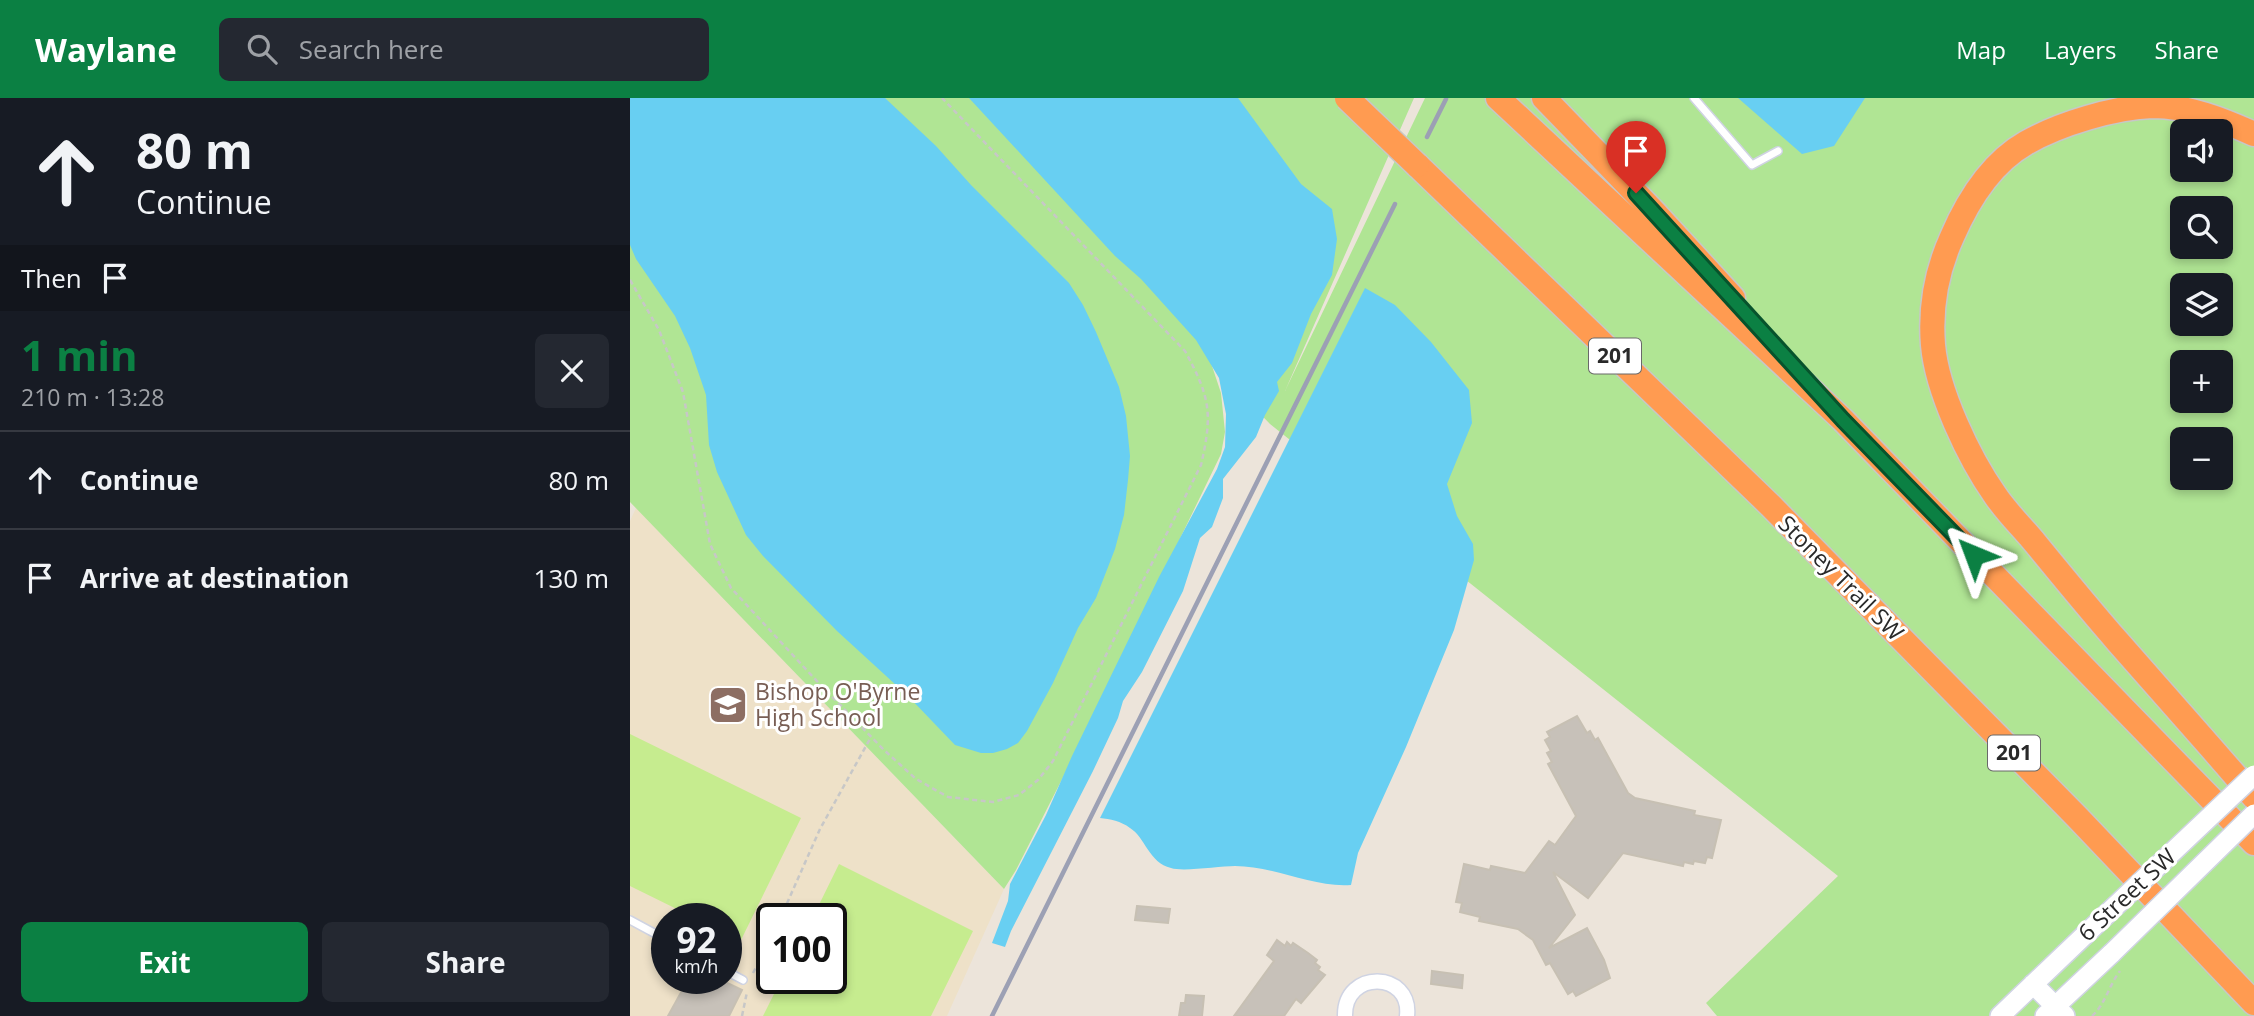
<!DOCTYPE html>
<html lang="en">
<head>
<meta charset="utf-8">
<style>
	body { margin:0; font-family:"Open Sans",sans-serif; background:#242831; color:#f1f3f6; height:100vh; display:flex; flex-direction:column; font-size:26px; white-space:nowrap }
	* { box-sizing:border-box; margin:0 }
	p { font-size:23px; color:#9ea1a6 }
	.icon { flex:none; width:38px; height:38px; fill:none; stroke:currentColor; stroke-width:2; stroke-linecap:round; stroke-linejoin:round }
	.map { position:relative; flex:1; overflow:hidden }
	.side { display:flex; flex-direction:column; background:#171b24; width:630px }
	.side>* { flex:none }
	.guide { background:#171b24; color:#f1f3f6; overflow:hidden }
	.controls { position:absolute; left:1540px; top:21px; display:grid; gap:14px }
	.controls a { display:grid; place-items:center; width:63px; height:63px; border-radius:10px; background:#171b24; box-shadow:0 4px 10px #0003; font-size:35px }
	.speed { position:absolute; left:21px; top:805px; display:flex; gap:14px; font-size:35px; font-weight:700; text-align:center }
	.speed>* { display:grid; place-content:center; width:91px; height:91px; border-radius:50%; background:#171b24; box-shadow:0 4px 10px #0003; line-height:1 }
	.speed small { font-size:18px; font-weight:400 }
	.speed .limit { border:4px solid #111; border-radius:10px; background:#fff; color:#111 }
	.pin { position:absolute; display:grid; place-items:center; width:60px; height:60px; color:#fff; margin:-72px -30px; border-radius:50% 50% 50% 0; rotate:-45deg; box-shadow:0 0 7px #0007 }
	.pin .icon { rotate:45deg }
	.me { position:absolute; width:77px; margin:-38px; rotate:316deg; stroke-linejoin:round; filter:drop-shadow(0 0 5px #0008) }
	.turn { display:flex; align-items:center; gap:24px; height:147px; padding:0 21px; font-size:32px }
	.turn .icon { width:91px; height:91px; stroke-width:2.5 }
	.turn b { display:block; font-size:49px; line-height:60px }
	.then { display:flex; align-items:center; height:66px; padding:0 21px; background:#0003; gap:14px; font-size:26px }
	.round { display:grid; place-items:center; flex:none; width:74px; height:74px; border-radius:10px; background:#242831 }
	.headline { display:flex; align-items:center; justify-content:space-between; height:119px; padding:0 21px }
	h1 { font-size:42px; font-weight:700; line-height:52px; color:#0b8043 }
	.primary-button { display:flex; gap:14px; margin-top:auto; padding:14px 21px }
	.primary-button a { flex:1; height:80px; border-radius:10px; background:#0b8043; color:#fff; font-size:28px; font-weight:700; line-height:80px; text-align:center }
	.primary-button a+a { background:#242831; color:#f1f3f6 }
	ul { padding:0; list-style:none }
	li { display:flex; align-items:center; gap:21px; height:98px; padding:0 21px; border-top:2px solid #363941 }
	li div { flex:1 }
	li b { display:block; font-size:26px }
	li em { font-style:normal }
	header { display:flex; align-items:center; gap:42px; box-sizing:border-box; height:98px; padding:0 35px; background:#0b8043; color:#fff }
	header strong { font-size:33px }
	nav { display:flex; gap:38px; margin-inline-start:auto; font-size:24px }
	.search { width:490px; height:63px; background:#242831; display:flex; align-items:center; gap:18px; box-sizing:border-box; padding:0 24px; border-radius:10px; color:#9ea1a6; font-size:26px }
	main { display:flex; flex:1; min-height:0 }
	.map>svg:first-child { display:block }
	.education { fill:#eee1c8; fill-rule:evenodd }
	.green { fill:#b0e594; fill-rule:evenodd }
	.pitch { fill:#c6ec8f }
	.water { fill:#68cff2 }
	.building { fill:#c7c1b9; stroke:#c7c0b3; stroke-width:2 }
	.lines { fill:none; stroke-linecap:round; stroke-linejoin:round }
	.lane-casing { stroke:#cfd3e2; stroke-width:10 }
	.street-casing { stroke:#cfd3e2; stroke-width:17 }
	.secondary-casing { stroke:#cfd3e2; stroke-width:22 }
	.highway-casing { stroke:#c7c7c7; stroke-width:27 }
	.path { stroke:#c7c7c7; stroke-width:2.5; stroke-dasharray:5 3.5; stroke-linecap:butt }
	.lane { stroke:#fff; stroke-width:7 }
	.street { stroke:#fff; stroke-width:14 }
	.secondary { stroke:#fff; stroke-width:19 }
	.highway { stroke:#ff9b51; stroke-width:24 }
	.rail { stroke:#9ca0b4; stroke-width:4.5 }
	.secondary-bridge-casing { stroke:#cfd3e2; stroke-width:22; stroke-linecap:butt }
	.highway-bridge-casing { stroke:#c7c7c7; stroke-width:27; stroke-linecap:butt }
	.secondary-bridge { stroke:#fff; stroke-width:19 }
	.highway-bridge { stroke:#ff9b51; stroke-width:24 }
	.route-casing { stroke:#07532c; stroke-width:18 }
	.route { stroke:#0b8043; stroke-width:12 }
	.labels { text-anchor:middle; stroke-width:6; stroke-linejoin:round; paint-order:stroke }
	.shield { fill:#fff; stroke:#696969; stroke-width:2 }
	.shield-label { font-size:21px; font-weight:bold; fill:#292929 }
	.street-label { font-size:23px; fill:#292929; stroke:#fff }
	.education-label { font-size:23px; fill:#785e54; stroke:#fff; text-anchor:start }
</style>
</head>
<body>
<header>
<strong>Waylane</strong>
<div class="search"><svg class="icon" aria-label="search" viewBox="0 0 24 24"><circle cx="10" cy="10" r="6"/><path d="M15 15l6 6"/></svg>Search here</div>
<nav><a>Map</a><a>Layers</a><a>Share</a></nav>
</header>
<main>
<section class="side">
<div class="guide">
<div class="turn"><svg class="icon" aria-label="ahead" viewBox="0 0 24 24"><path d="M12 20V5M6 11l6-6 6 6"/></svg><div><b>80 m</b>Continue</div></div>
<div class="then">Then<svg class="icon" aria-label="arrive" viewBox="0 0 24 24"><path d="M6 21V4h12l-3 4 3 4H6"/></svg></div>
</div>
<div class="headline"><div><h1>1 min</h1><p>210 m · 13:28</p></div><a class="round"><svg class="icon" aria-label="close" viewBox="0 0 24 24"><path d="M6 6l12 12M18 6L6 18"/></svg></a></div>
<ul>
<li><svg class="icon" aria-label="ahead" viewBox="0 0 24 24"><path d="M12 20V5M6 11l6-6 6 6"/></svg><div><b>Continue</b></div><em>80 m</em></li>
<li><svg class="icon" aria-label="arrive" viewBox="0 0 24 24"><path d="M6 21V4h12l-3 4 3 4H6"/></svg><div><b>Arrive at destination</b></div><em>130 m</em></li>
</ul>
<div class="primary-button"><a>Exit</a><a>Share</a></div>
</section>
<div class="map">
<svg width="1624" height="918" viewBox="0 0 1624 918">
	<rect width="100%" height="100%" fill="#ece4da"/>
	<path class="education" d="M6,410l368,381 -57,127h-317v-495zM37,821h59v59h-59zM142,821h59v59h-59z"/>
	<path class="green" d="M0,0h784l-129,293 140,-293h829v918h-537l-11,-13 132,-127 -568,-452 -59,-61 10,30 4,39 -4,22 -130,268 -75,148 -12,19 -374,-387zM1552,33h39v39h-39zM1552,110h39v39h-39zM1552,187h39v39h-39zM1552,264h39v39h-39zM1552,341h39v39h-39z"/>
	<path class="pitch" d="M0,636l171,84 -60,122 -15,-7v-14h-29l-67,-33z
		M209,766l134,67 -42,85h-168l19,-38h49v-59h-19z"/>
	<path class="water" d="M0,0h255l51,48 35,39 98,98 14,22 13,27 23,55 7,29 4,40 -2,24 -4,35 -9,34 -19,49 -18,30 -25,55 -26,48 -9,12 -11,6 -14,4h-12l-26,-8 -47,-49 -71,-65 -74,-75 -17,-21 -29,-63 -8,-27 -3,-50 -16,-47 -15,-32 -39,-57 -6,-14z
		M339,0h269l63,86 31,25 5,30 -5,36 -21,39 -19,49 -15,19 2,9 -14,24 -9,22 -33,42v19l-11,29 -12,11 -17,53 -41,81 -19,29 -5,17 -25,53 -82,160 -6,16 -13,-4 16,-42 2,-17 36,-69 26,-59 87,-179 58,-108 8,-22 1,-33 -7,-36 -23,-38 -55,-61 -26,-23z
		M1108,0h127l-31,48 -32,8z
		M735,190l30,17 36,37 38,48 3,33 -25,61 10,32 16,28 1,16 -20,70 -48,117 -48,106 -7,32c-37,3 -77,-19 -116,-19 -15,0 -52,6 -64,2 -22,-5 -26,-31 -41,-40 -9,-7 -20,-9 -30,-10z"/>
	<path class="building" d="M947,618l10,17 3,-2 5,9 3,-2 30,55 7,5 60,13 -1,4 27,5 -9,38 -5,-1 -2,6 -11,-2 -1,3 -9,-2 -1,4 -60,-13 -35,45 -35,-26 22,43 -26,33 38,-20 17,32 6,18 -34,18 -3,-5 -5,3 -18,-31 -4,2 -13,-25 -15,-11 -39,-8 1,-4 -20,-5 2,-9 -6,-1 8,-38 26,6 1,-4 34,7 24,-32 6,4 21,-29 -28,-52 4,-2 -5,-9 4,-2 -6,-11 5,-3 -3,-5z
		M507,808l33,3 -2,14 -33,-3z
		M647,842l8,6 2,-4 4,4 2,-3 15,10 9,7 -2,3 5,4 -2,3 7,5 -24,28 -5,-4 -12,17h-50l40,-55 -7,-6z
		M802,873l31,4 -1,13 -31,-4z
		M59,880h28l25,12 -13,26h-61z
		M556,897l18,1 -2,20h-23l2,-13h4z"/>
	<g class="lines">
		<g class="lane-casing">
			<path id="lane" d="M1064,0l58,67 26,-14
				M0,822l37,20
				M96,873l17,9"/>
		</g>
		<g class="street-casing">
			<path id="street" d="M715,918c-1,-47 67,-45 62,0"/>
		</g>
		<g class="secondary-casing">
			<path id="secondary" d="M1403,886l32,32
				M1370,918l90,-86
				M1415,918l67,-63"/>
		</g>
		<g class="highway-casing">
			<path id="highway" d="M868,0l345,322 411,423
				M914,0l111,115 78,85
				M1624,36c-31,-14 -66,-28 -101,-28 -38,1 -94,18 -127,37 -35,20 -58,57 -74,94 -15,33 -22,71 -19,108 4,46 36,113 62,150 12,18 28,33 41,49 27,33 54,66 82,98 45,51 91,103 136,155
				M787,67l354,341 307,312 176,185"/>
		</g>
		<path class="path" d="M0,182l29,50 24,62 27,152 21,44 82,89 71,73 32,29 32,18 45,5 26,-7 19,-15 15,-19 148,-296c12,-52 9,-68 -16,-114l-243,-253
			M150,821l40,-90 51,-92
			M123,875l19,-35
			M112,918l5,-24
			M1462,918c13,-11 17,-31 28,-45"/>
		<use href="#lane" class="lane"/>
		<use href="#street" class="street"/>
		<use href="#secondary" class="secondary"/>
		<use href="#highway" class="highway"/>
		<path class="rail" d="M797,39l19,-38
			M362,918l403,-812"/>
		<g class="secondary-bridge-casing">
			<path id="secondary-bridge" d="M1460,832l164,-155
				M1482,855l142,-139"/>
		</g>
		<g class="highway-bridge-casing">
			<path id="highway-bridge" d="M717,0l70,67"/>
		</g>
		<use href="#secondary-bridge" class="secondary-bridge"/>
		<use href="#highway-bridge" class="highway-bridge"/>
	</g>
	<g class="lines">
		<g class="route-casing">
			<path id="route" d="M1006,95l207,227 131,135"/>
		</g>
		<use href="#route" class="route"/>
	</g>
	<defs>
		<g id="school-square" transform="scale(2.0125)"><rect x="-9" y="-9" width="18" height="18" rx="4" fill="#8d6e63" stroke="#fff"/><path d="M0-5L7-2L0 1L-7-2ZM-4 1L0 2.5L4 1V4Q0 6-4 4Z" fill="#fff"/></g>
	</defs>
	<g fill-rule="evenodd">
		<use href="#school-square" x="98" y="607"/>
	</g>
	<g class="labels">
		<g class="shield">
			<rect x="959" y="240.5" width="52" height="35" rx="5"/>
			<rect x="1358" y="637.5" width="52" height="35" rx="5"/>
		</g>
		<g class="shield-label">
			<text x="985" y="265">201</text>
			<text x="1384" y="662">201</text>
		</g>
		<g class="street-label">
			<text transform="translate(1211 480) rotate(45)" y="8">Stoney Trail SW</text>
			<text transform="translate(1497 797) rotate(-43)" y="8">6 Street SW</text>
		</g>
		<g class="education-label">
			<text x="125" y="602">Bishop O'Byrne<tspan x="125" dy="26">High School</tspan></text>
		</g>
	</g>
</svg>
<div class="controls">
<a><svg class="icon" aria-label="sound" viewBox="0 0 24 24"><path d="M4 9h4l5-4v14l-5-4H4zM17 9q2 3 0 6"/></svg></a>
<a><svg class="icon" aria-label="search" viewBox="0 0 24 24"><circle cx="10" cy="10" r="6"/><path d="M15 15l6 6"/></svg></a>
<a><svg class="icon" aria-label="layers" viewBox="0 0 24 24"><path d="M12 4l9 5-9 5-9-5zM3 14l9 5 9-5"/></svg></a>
<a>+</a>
<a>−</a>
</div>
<div class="speed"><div>92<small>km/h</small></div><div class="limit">100</div></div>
<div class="pin" style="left:1006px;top:95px;background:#d93025"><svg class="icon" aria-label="arrive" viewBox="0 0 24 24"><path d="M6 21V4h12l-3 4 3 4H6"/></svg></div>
<svg class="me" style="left:1344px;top:457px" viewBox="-20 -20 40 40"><path d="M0-17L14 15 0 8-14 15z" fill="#0b8043" stroke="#fff" stroke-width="4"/></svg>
</div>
</main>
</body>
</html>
